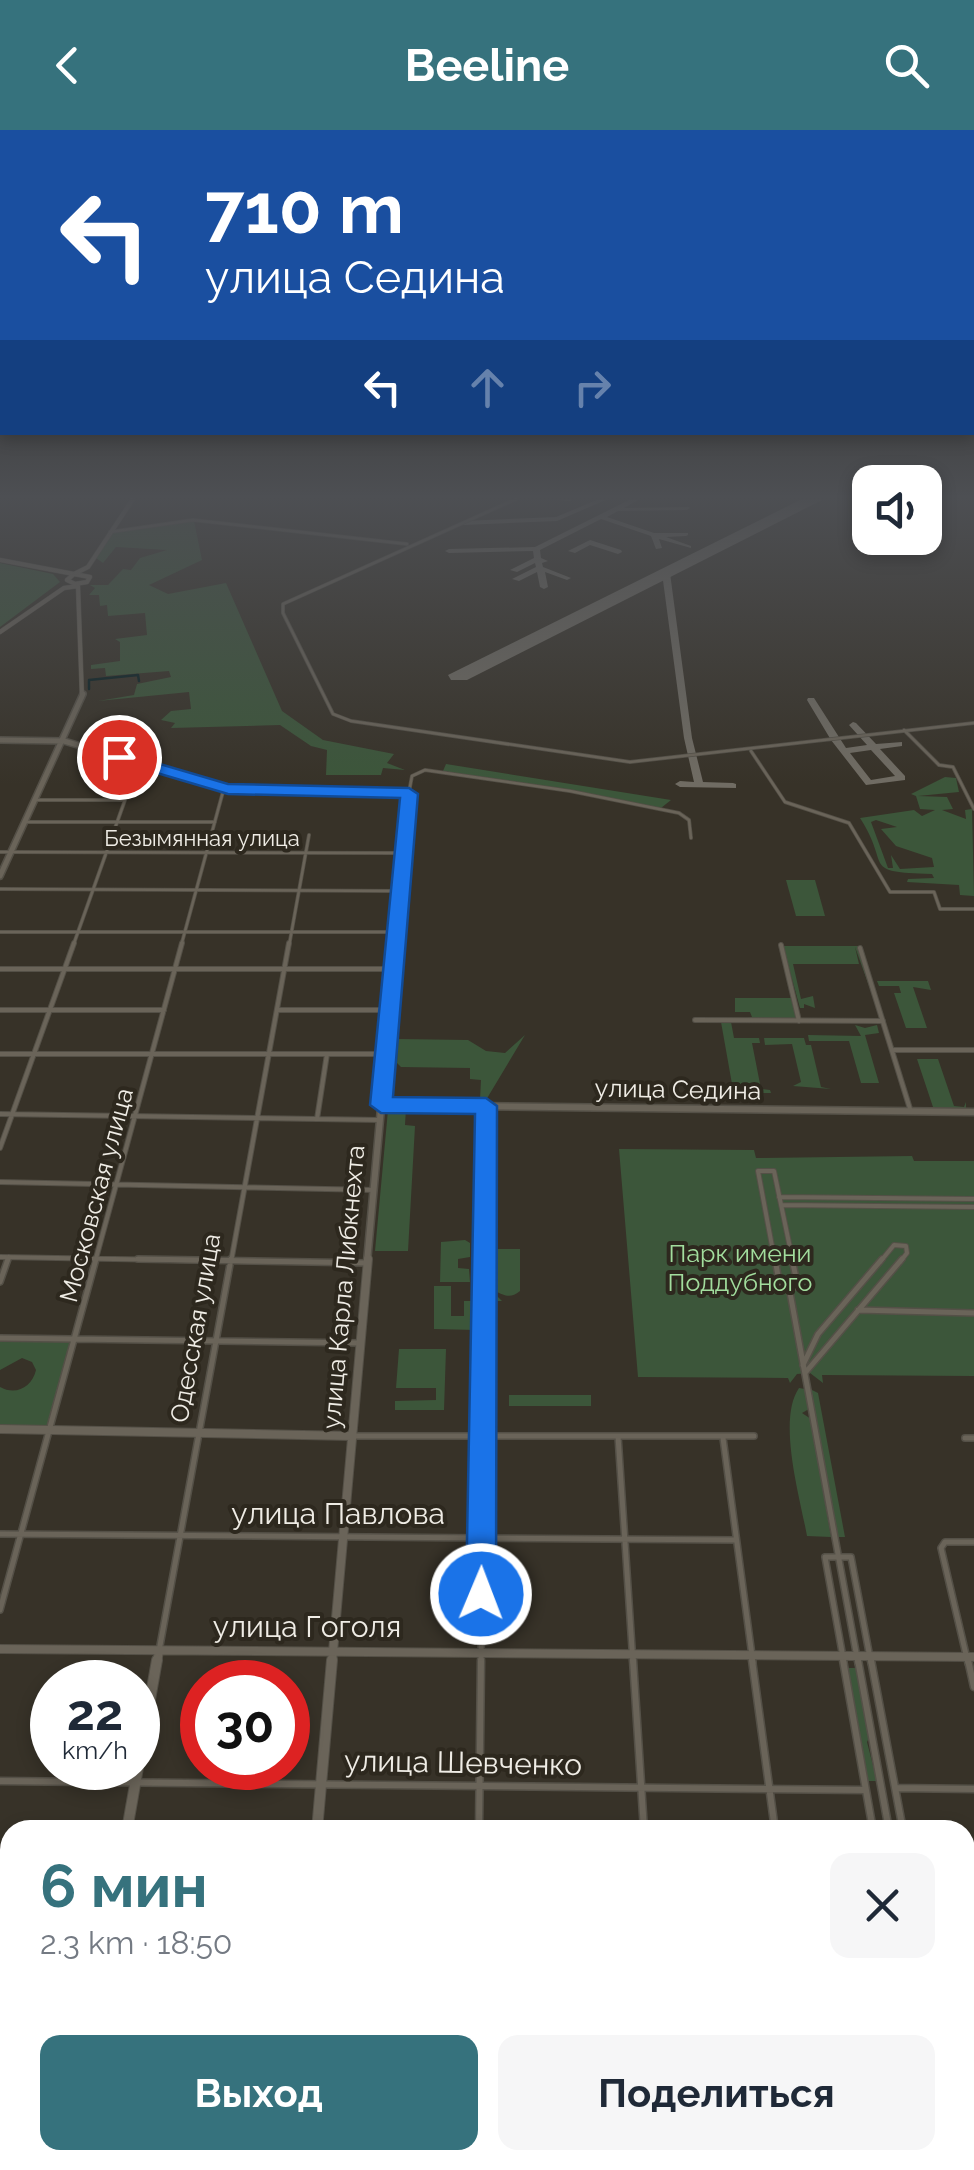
<!DOCTYPE html>
<html lang="ru">
<head>
<meta charset="utf-8">
<style>
	body { margin:0; font-family:Raleway,sans-serif; background:#f6f6f7; color:#1f2937; height:100vh; display:flex; flex-direction:column; font-size:38px; white-space:nowrap }
	* { box-sizing:border-box; margin:0 }
	p { font-size:32px; color:#747a83 }
	.icon { flex:none; width:55px; height:55px; fill:none; stroke:currentColor; stroke-width:2; stroke-linecap:round; stroke-linejoin:round }
	.map { position:relative; flex:1; overflow:hidden }
	.details { position:absolute; left:0px; top:1690px; width:975px; height:350px; display:flex; flex-direction:column; background:#fff; border-radius:30px 30px 0 0; box-shadow:0 5px 15px #0003 }
	.details>* { flex:none }
	.banner { position:absolute; left:0px; top:0px; width:975px; height:305px; box-shadow:0 5px 15px #0003; background:#1a4fa0; color:#fff; overflow:hidden }
	.tools { position:absolute; left:852px; top:335px; display:grid; gap:20px }
	.tools a { display:grid; place-items:center; width:90px; height:90px; border-radius:20px; background:#fff; box-shadow:0 5px 15px #0003; font-size:50px }
	.speed { position:absolute; left:30px; top:1530px; display:flex; gap:20px; font-size:50px; font-weight:700; text-align:center }
	.speed>* { display:grid; place-content:center; width:130px; height:130px; border-radius:50%; background:#fff; box-shadow:0 5px 15px #0003; line-height:1 }
	.speed small { font-size:25px; font-weight:400 }
	.speed .limit { border:15px solid #d22; background:#fff; color:#111 }
	.pin { position:absolute; display:grid; place-items:center; width:85px; height:85px; color:#fff; margin:-42px; border:5px solid #fff; border-radius:50%; box-shadow:0 2px 10px #0007 }
	.me { position:absolute; width:110px; margin:-55px; rotate:1deg; stroke-linejoin:round; filter:drop-shadow(0 0 8px #0008) }
	.turn { display:flex; align-items:center; gap:35px; height:210px; padding:0 40px; font-size:45px }
	.turn .icon { width:130px; height:130px; stroke-width:2.5 }
	.turn b { display:block; font-size:70px; line-height:85px }
	.lanes { display:flex; align-items:center; height:95px; padding:0 40px; background:#0003; justify-content:center; gap:50px; direction:ltr }
	.lanes .off { opacity:.35 }
	.round { display:grid; place-items:center; flex:none; width:105px; height:105px; border-radius:20px; background:#f6f6f7 }
	.head { display:flex; align-items:center; justify-content:space-between; height:170px; padding:0 40px }
	h1 { font-size:60px; font-weight:700; line-height:75px; color:#36727d }
	.button { display:flex; gap:20px; margin-top:auto; padding:20px 40px }
	.button a { flex:1; height:115px; border-radius:20px; background:#36727d; color:#fff; font-size:40px; font-weight:700; line-height:115px; text-align:center }
	.button a+a { background:#f6f6f7; color:#1f2937 }
	header { display:flex; justify-content:space-between; align-items:center; height:130px; padding:0 40px; background:#36727d; color:#fff; font-size:45px; font-weight:700 }
	.map>svg:first-child { display:block }
	.green { fill:#3c563a; fill-rule:evenodd }
	.lines { fill:none; stroke-linecap:round; stroke-linejoin:round }
	.stream { stroke:#082022; stroke-width:2.5 }
	.taxiway { fill:#706c63; fill-rule:evenodd }
	.runway { fill:#706c63; fill-rule:evenodd }
	.street-far3-casing { stroke:#545047; stroke-width:4 }
	.street-far2-casing { stroke:#545047; stroke-width:6 }
	.street-far1-casing { stroke:#545047; stroke-width:8 }
	.street-casing { stroke:#545047; stroke-width:9 }
	.secondary-far4-casing { stroke:#545047; stroke-width:5 }
	.secondary-far3-casing { stroke:#545047; stroke-width:8 }
	.secondary-far2-casing { stroke:#545047; stroke-width:9 }
	.secondary-far1-casing { stroke:#545047; stroke-width:10 }
	.secondary-casing { stroke:#545047; stroke-width:12 }
	.street-far3 { stroke:#6a6459; stroke-width:2.5 }
	.street-far2 { stroke:#6a6459; stroke-width:4 }
	.street-far1 { stroke:#6a6459; stroke-width:5 }
	.street { stroke:#6a6459; stroke-width:6 }
	.secondary-far4 { stroke:#6a6459; stroke-width:4 }
	.secondary-far3 { stroke:#6a6459; stroke-width:5 }
	.secondary-far2 { stroke:#6a6459; stroke-width:6 }
	.secondary-far1 { stroke:#6a6459; stroke-width:8 }
	.secondary { stroke:#6a6459; stroke-width:10 }
	.route { fill:#1a73e8; stroke:#114b97; stroke-width:2.5 }
	.labels { text-anchor:middle; stroke-width:8; stroke-linejoin:round; paint-order:stroke }
	.far-street-label { font-size:22px; fill:#efece5; stroke:#2d281e }
	.street-label { font-size:25px; fill:#efece5; stroke:#2d281e }
	.park-label { font-size:25px; fill:#a2dd9d; stroke:#2d281e }
	.near-street-label { font-size:30px; fill:#efece5; stroke:#2d281e }
</style>
</head>
<body>
<header><svg class="icon" aria-label="back" viewBox="0 0 24 24"><path d="M15 5l-7 7 7 7"/></svg>Beeline<svg class="icon" aria-label="search" viewBox="0 0 24 24"><circle cx="10" cy="10" r="6"/><path d="M15 15l6 6"/></svg></header>
<div class="map">
<svg width="974" height="2040" viewBox="0 0 974 2040">
	<rect width="100%" height="100%" fill="#373228"/>
	<path class="green" d="M194,391l8,39 -53,25 19,9 58,-11 56,128 41,29 71,14 -7,9 18,7 -22,-2 -2,7h-55l1,-25 -16,-4 -31,-21 -109,3 4,-5 -14,-3 10,-9 20,-2 -2,-17 -91,9 36,-6 3,-11 34,-7 -2,-6 -63,5 -1,-8 -14,1v-4l29,-4v-19l-5,-3 32,-4 -2,-22 -37,3 -1,-11 -7,1 -1,-11h-10l6,-7 -5,-3h18l15,-16 8,1 9,-12 27,-8 -51,-3 -13,16 -7,-5 17,-25z
		M0,433l53,11 7,8 -60,45z
		M446,634l225,36 -10,8 -218,-37z
		M945,647l11,1 3,14 -41,4 29,1 6,12 -11,1 24,9 -1,-9 7,-1 2,87 -14,-1 -1,-10 -52,-3 1,-3 26,-1 -2,-4c-73,-2 -40,-7 -72,-56l54,-8 8,6 13,-6 -15,-1 -4,-13 -5,-2zM876,690l21,7 -16,2 15,17 36,12 2,9 -34,2 -9,-14 2,13h-5l-17,-46z
		M786,750h29l10,36h-29z
		M783,816h75l19,62 -22,-61 4,17h-66l8,35 12,-3 2,12 -11,-4v4h-4z
		M877,851h51l3,9 -18,-3 14,41h-21l-12,-35h7l-2,-7h-20z
		M735,868h57l5,22h-58l13,-3 -2,-5h-15z
		M721,892h10l3,16h25l1,5h-8l9,46 9,1 1,3h-9l1,7h-12l-2,-7h-8l-2,-9h-7z
		M855,895l10,3 12,-3 2,8 -14,2 14,48h-18l-12,-42h-40l-1,-6 53,1z
		M525,905l-39,65h-6l1,-20 -11,-1v-11l-69,-1 -4,-4 1,-24 70,1 18,11 19,2z
		M764,908h40l2,7h5l10,42 10,2 -38,-3 8,-4 -9,-38 -27,1z
		M917,929h21l16,47 10,1 2,-5v8h-32z
		M406,978l-1,17 10,1 -7,125h-33l13,-141z
		M619,1019l135,1 2,8 156,-2 2,5h60v215l-152,-1 1,8 -13,-10 -13,1 -7,9 -2,-5 -150,-1z
		M465,1110l5,3v14l-12,2v9l11,1 1,13h-30l1,-40z
		M490,1119h30v42c-12,10 -17,2 -29,-1l11,11h-12z
		M434,1156h17v30h13v-15h10l2,29 -42,-1z
		M0,1211l71,1 -23,84h-48v-39c16,9 32,0 36,-17l-4,-8 -10,-4 -22,12z
		M399,1219h47l-2,61h-49v-9l41,-1v-12h-40z
		M799,1258l6,1 4,20 -7,4 9,6 20,118 -24,-1c-7,-39 -30,-116 -8,-148z
		M810,1259l8,4 27,144h-7l-2,-9z
		M509,1265h82v11h-82z
		M848,1538h9l12,70 -2,4 10,39h-9z"/>
	<g class="lines">
		<path class="stream" d="M89,559v-9l49,-5 1,6"/>
		<path class="taxiway" d="M543,369h30l-3,2z
			M599,369h9l-51,22 -94,4 -3,-2 3,-2 93,-4z
			M631,369h9l-16,9 65,-1 1,1 -3,2 -69,1 -11,6 47,16h34v2l-2,1 -20,1 25,9v2l-32,-9 3,9 -6,1 -5,-13 -50,-17 -61,31 1,8 7,3 -6,2 1,4 28,11 -4,2 -22,-8 3,15 -4,2 -4,-2 -3,-15 -18,9 -7,-2 24,-12 -1,-4 -18,9 -7,-2 24,-12 -1,-7 -84,2 -4,-2 4,-2 86,-2z
			M590,410l31,10 1,2 -4,2 -28,-9 -15,8 -7,-2z
			M666,441l4,2 22,165 11,44 30,1 3,1v4l-56,-1 -5,-3 5,-3 14,1 -10,-44 -22,-165z
			M808,568h6l32,50 21,-3 -18,-20 4,-3 3,1 20,21 26,-2v4l-22,3 25,27v4l-39,5 -35,-45 -24,-40zM871,620l24,26 -24,4 -21,-27z"/>
		<path class="runway" d="M802,369h22l-357,181h-16l-3,-5z"/>
		<g class="street-far3-casing">
			<path id="street-far3" d="M516,369l-233,105v9l50,101 18,7 279,41 344,-39
				M110,402l83,-12 214,24
				M904,600l35,35 14,2 21,42
				M751,621l34,51 64,21 41,69h44l6,17h34
				M409,662l3,-16 13,-6 145,21 109,22 10,7 2,18
				M36,670h89l-52,146
				M26,692h189
				M0,722l404,1
				M0,759l400,2
				M0,802h395
				M181,816l43,-158
				M289,816l20,-111"/>
		</g>
		<g class="street-far2-casing">
			<path id="street-far2" d="M781,815l18,76
				M860,818l51,164
				M0,839h394
				M0,880h164
				M277,880h113
				M695,890l188,1
				M894,920h80
				M0,924h385
				M0,984l380,6
				M317,989l10,-65
				M0,1018l74,-205
				M0,1052l374,8
				M779,1067l195,2
				M781,1075l193,2
				M0,1127l291,5
				M7,1132l2,-5
				M95,1132l87,-319
				M231,1132l58,-319
				M484,1132l2,-156
				M775,1132l-17,-91h16l19,91
				M880,1132l14,-17 12,1 1,7 -7,9"/>
		</g>
		<g class="street-far1-casing">
			<path id="street-far1" d="M138,1129l229,4
				M775,1129l5,28h18l-6,-28
				M0,1152l8,-23
				M789,1157l69,376
				M858,1180l116,3
				M0,1208l360,5
				M803,1235l15,-31 64,-75
				M805,1243l97,-114
				M354,1306h400
				M618,1306l15,227
				M723,1308l30,225
				M965,1308h9
				M0,1404l736,6
				M0,1480l96,-351
				M159,1521l72,-392
				M481,1533l4,-404
				M844,1533l-19,-106h26l20,106
				M968,1533l-27,-115 4,-6h29"/>
		</g>
		<g class="street-casing">
			<path id="street" d="M633,1530l11,170
				M752,1530l23,170
				M843,1530l30,170
				M858,1530l31,170
				M871,1530l32,170
				M968,1530l6,27
				M0,1651l866,9
				M895,1658l79,1
				M479,1700l2,-170
				M0,1978l10,1
				M965,1988h9
				M965,2023l3,17
				M475,2030v10
				M665,2030l1,10
				M818,2030l2,10
				M931,2030l2,10
				M950,2030l1,10"/>
		</g>
		<g class="secondary-far4-casing">
			<path id="secondary-far4" d="M0,430l74,14
				M74,444l16,3 -3,5 -12,2 -8,-4z
				M74,444l14,-7 45,-68
				M0,502l64,-44 14,-2 4,111"/>
		</g>
		<g class="secondary-far3-casing">
			<path id="secondary-far3" d="M0,610l64,1 163,48 182,4 -14,153
				M0,746l83,-182"/>
		</g>
		<g class="secondary-far2-casing">
			<path id="secondary-far2" d="M381,975l593,7
				M367,1132l29,-319"/>
		</g>
		<g class="secondary-far1-casing">
			<path id="secondary-far1" d="M0,1299l352,7
				M0,1519l974,8
				M157,1533l2,-12
				M332,1533l36,-404"/>
		</g>
		<g class="secondary-casing">
			<path id="secondary" d="M127,1700l30,-170
				M317,1700l15,-170
				M0,1802h10
				M965,1813h9
				M66,2040l1,-10
				M287,2040l1,-10"/>
		</g>
		<use href="#street-far3" class="street-far3"/>
		<use href="#street-far2" class="street-far2"/>
		<use href="#street-far1" class="street-far1"/>
		<use href="#street" class="street"/>
		<use href="#secondary-far4" class="secondary-far4"/>
		<use href="#secondary-far3" class="secondary-far3"/>
		<use href="#secondary-far2" class="secondary-far2"/>
		<use href="#secondary-far1" class="secondary-far1"/>
		<use href="#secondary" class="secondary"/>
	</g>
	<linearGradient id="sky" x2="0" y2="1"><stop stop-color="#1e1c16"/><stop offset="0.56" stop-color="#4d4f53"/><stop offset="1" stop-color="#4d4f53" stop-opacity="0"/></linearGradient>
	<rect width="974" height="655" fill="url(#sky)"/>
	<path class="route" d="M119,622l109,32 181,4 9,6 -25,303 93,1 11,8 -1,488 -4,10 -11,5 -11,-5 -4,-10 9,-480 -94,-1 -11,-8 30,-307 -172,-4 -115,-34v-6z"/>
	<g class="labels">
		<g class="far-street-label">
			<text x="202" y="716">Безымянная улица</text>
		</g>
		<g class="street-label">
			<text transform="translate(678 959) rotate(1)" y="9">улица Седина</text>
			<text transform="translate(96 1065) rotate(-75)" y="9">Московская улица</text>
			<text transform="translate(343 1157) rotate(-85)" y="9">улица Карла Либкнехта</text>
			<text transform="translate(195 1198) rotate(-80)" y="9">Одесская улица</text>
		</g>
		<g class="park-label">
			<text x="740" y="1132">Парк имени<tspan x="740" dy="29">Поддубного</tspan></text>
		</g>
		<g class="near-street-label">
			<text x="338" y="1394">улица Павлова</text>
			<text x="307" y="1507">улица Гоголя</text>
			<text transform="translate(463 1633) rotate(1)" y="10">улица Шевченко</text>
		</g>
	</g>
</svg>
<div class="tools">
<a><svg class="icon" aria-label="sound" viewBox="0 0 24 24"><path d="M4 9h4l5-4v14l-5-4H4zM17 9q2 3 0 6"/></svg></a>
</div>
<div class="speed"><div>22<small>km/h</small></div><div class="limit">30</div></div>
<div class="pin" style="left:119px;top:627px;background:#d93025"><svg class="icon" aria-label="arrive" viewBox="0 0 24 24"><path d="M6 21V4h12l-3 4 3 4H6"/></svg></div>
<svg class="me" style="left:481px;top:1464px" viewBox="-20 -20 40 40"><circle r="17" fill="#1a73e8" stroke="#fff" stroke-width="3"/><path d="M0-11L8 9 0 5-8 9z" fill="#fff"/></svg>
<div class="banner">
<div class="turn"><svg class="icon" aria-label="left" viewBox="0 0 24 24"><path d="M17 20v-9H6M10 6l-5 5 5 5"/></svg><div><b>710 m</b>улица Седина</div></div>
<div class="lanes"><svg class="icon" aria-label="left" viewBox="0 0 24 24"><path d="M17 20v-9H6M10 6l-5 5 5 5"/></svg><svg class="icon off" aria-label="ahead" viewBox="0 0 24 24"><path d="M12 20V5M6 11l6-6 6 6"/></svg><svg class="icon off" aria-label="right" viewBox="0 0 24 24"><path d="M7 20v-9h11M14 6l5 5-5 5"/></svg></div>
</div>
<section class="details">
<div class="head"><div><h1>6 мин</h1><p>2.3 km · 18:50</p></div><a class="round"><svg class="icon" aria-label="close" viewBox="0 0 24 24"><path d="M6 6l12 12M18 6L6 18"/></svg></a></div>
<div class="button"><a>Выход</a><a>Поделиться</a></div>
</section>
</div>
</body>
</html>
